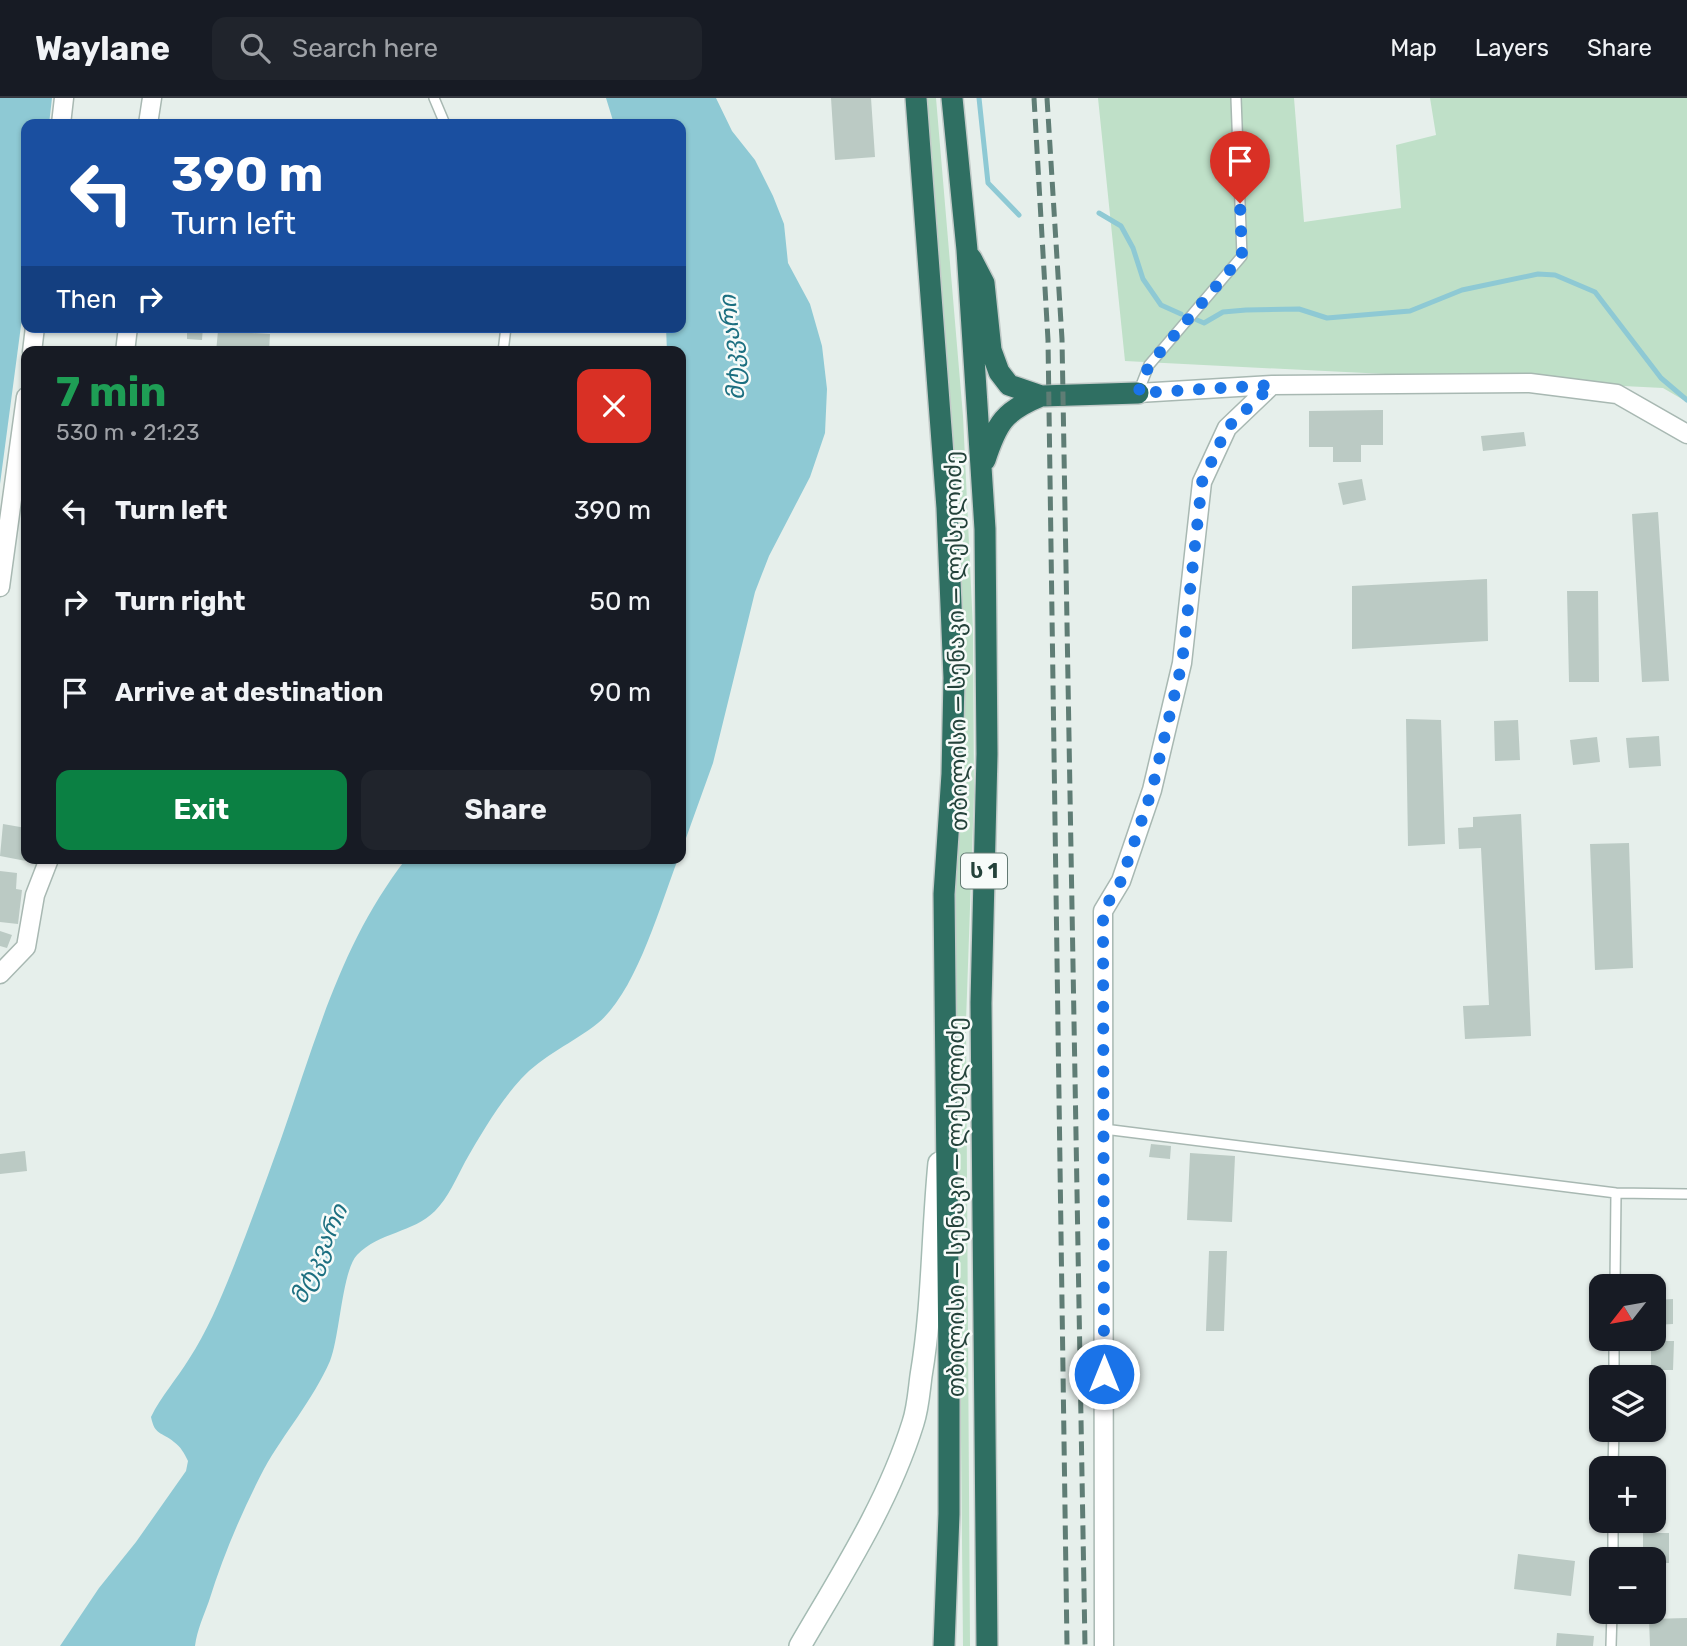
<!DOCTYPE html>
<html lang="en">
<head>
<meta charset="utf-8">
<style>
	body { margin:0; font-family:Rubik,"Noto Sans Georgian",sans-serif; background:#20242c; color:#f1f3f6; height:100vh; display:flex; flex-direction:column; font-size:26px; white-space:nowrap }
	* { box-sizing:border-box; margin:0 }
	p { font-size:23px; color:#9ea1a6 }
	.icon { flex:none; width:38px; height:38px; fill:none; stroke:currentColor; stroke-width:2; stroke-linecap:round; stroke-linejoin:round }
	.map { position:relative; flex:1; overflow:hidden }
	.sheet { position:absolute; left:21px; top:248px; width:665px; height:518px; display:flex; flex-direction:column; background:#171b24; border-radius:14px; box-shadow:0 2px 5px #0004 }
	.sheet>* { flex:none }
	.banner { position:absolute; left:21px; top:21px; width:665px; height:214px; border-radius:14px; box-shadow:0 2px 5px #0004; background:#1a4fa0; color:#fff; overflow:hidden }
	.needle { width:46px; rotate:239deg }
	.fabs { position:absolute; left:1589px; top:1176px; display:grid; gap:14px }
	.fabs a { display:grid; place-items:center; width:77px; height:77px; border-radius:14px; background:#171b24; box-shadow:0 2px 5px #0004; font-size:35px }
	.pin { position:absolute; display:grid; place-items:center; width:60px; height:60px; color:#fff; margin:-72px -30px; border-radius:50% 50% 50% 0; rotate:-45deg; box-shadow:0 0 7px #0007 }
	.pin .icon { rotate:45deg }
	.me { position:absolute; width:77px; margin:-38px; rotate:0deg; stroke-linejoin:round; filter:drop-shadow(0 0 5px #0008) }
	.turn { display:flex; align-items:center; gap:24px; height:147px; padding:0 35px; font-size:32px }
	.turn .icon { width:91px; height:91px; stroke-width:2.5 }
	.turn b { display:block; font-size:49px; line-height:60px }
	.then { display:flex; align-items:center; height:66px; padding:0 35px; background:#0003; gap:14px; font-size:26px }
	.round { display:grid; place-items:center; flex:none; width:74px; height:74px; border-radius:14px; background:#20242c }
	.headline { display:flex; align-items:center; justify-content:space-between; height:119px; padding:0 35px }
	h1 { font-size:42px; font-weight:700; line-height:52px; color:#1e9e55 }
	.cta { display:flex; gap:14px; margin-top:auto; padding:14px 35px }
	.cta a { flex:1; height:80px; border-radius:14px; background:#0b8043; color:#fff; font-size:28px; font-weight:700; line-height:80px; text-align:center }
	.cta a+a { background:#20242c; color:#f1f3f6 }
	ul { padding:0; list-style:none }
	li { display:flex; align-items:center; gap:21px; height:91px; padding:0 35px }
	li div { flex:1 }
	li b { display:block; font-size:26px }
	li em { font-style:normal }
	header { display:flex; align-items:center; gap:42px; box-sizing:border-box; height:98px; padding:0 35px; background:#171b24; border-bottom:2px solid #363941 }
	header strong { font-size:33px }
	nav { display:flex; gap:38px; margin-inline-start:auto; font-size:24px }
	.search { width:490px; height:63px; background:#20242c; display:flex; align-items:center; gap:18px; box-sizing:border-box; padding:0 24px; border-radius:14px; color:#9ea1a6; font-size:26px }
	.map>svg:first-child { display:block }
	.green { fill:#bfe0c8 }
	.water { fill:#8ec9d4 }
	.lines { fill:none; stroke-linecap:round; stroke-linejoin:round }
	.stream { stroke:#8ec9d4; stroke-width:5 }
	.building { fill:#bbcac4 }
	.service-casing { stroke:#a8b8b2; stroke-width:12 }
	.minor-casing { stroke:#a8b8b2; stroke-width:21 }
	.secondary-casing { stroke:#a4bbb3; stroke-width:24 }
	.motorway-casing { stroke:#c2cac8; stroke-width:24 }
	.service { stroke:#fff; stroke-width:9 }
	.minor { stroke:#fff; stroke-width:18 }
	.secondary { stroke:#fff; stroke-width:21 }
	.motorway { stroke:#2f6f62; stroke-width:21 }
	.rail { stroke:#5f7d75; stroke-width:5; stroke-dasharray:14 7; stroke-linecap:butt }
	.route { stroke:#1a73e8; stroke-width:12; stroke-dasharray:0 21.6 }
	.labels { text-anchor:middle; stroke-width:5; stroke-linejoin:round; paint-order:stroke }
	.shield { fill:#f7fbf9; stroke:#637a73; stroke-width:2 }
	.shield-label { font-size:21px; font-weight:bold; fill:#24423a }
	.street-label { font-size:23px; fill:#24423a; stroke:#f7fbf9 }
	.water-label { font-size:24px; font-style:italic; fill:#1c6f80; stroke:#f7fbf9 }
</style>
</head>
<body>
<header>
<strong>Waylane</strong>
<div class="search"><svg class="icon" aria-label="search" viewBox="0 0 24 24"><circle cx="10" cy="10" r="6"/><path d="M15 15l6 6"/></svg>Search here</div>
<nav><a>Map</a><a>Layers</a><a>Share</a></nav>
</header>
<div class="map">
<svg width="1687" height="1548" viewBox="0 0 1687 1548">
	<rect width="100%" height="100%" fill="#e6efeb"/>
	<path class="green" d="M925,0h11l27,318 10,213 1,165 -8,228 4,624h-7l-6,-623 -7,-87 12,-206z
		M1098,0h196l10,124 97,-14 -5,-63 40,-10 -6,-37h257v304l-24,-14 -538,-27z"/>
	<path class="water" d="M0,0h52l-3,26h-23v164l-26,196z
		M606,0h110l16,33 23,29 18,36 11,28 4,39 22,41 12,42 5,43 -2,44 -15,44 -41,79 -14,36 -42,171 -32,89v-500h-14l-1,-25h15v-203h-67z
		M406,761h272c-18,47 -42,133 -80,164 -25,20 -55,32 -77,56 -22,24 -40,55 -56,83 -9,17 -17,36 -30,49 -22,22 -56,21 -78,44 -15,16 -17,81 -27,106 -17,39 -46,72 -66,108 -22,42 -41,87 -55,132 -5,14 -12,29 -14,45h-135l39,-58 37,-46 50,-71 2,-10c-4,-8 -7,-14 -14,-19 -13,-11 -19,-6 -23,-25 10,-21 26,-38 38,-58 19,-29 33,-63 46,-96 16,-41 31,-82 46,-124 35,-99 59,-195 125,-280z"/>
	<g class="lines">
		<path class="stream" d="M979,0l9,85 31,32
			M1099,115l22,13 12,22 10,31 18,26 20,9
			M1197,222l7,3 19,-11 23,-2 53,-1 28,9 83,-7 52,-21 76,-16 17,1 40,17 66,86 26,22"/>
	</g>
	<path class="building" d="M831,0h40l4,59 -40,3z
		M187,229h16l-1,13 -15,-1z
		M218,233l52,3 -1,18h-53z
		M1383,312v35h-22v17h-28v-15h-24v-36z
		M1524,334l2,14 -43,5 -2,-15z
		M1362,381l4,21 -23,5 -5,-22z
		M1658,414l11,169 -27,1 -10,-168z
		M1487,481l1,62 -136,8v-63z
		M1567,493h31l1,91h-30z
		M1406,621l35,1 4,124 -37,2z
		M1518,622l2,40 -25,1 -1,-40z
		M1659,638l2,30 -32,2 -3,-30z
		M1597,639l3,25 -27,3 -3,-25z
		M1521,716l10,222 -66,3 -2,-33 26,-1 -8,-157 -22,1 -1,-21 15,-1v-10z
		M3,726l23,4v33l-26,-5z
		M1629,745l4,125 -38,2 -5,-126z
		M0,773l17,2 -1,16 6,1 -4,34 -18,-2z
		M0,833l12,4 -5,13 -7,-2z
		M1151,1046l20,2 -1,13 -21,-2z
		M25,1053l2,20 -27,3v-20z
		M1190,1055l45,3 -3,66 -45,-2z
		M1209,1153h18l-3,80h-18z
		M1673,1201v25l-19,1v-25z
		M1651,1243h23l-1,29h-22z
		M1643,1435h26v30h-15v-4h-11z
		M1518,1456l57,7 -4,35 -57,-7z
		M1687,1520v28h-37l-1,-27z
		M1557,1535l37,3 -1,10h-37z"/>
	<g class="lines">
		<g class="service-casing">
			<path id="service" d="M434,0l11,26
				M503,254l3,-25
				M1138,295l11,-28 93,-109 -6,-158
				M1104,1031l512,64 71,1
				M1615,1188l1,-93
				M1614,1279v-38
				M1613,1370l1,-38
				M1613,1461v-38
				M1611,1548l1,-34"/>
		</g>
		<g class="minor-casing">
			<path id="minor" d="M61,26l3,-26
				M148,26l4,-26
				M32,254l3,-25
				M125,254l3,-25
				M1138,295l134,-8 258,-2 87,11 70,40
				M0,489l26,-190
				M0,876l26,-27 9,-52 14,-36
				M1104,1548l-1,-735 18,-30 31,-91 30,-127 20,-181 25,-54 45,-43"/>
		</g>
		<g class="secondary-casing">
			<path id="secondary" d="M800,1548c42,-72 88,-143 113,-223 5,-15 6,-32 8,-47 12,-71 11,-142 18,-213"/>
		</g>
		<g class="motorway-casing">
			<path id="motorway" d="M916,0l31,410 7,170 -2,96 -8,120 5,469v151l-5,132
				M952,0l15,152 18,279 2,225 -6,249 6,643
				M971,160l13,25 7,67 8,22 10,13 32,11 97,-3
				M985,362c12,-37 19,-49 56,-64"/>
		</g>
		<use href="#service" class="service"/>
		<use href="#minor" class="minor"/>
		<use href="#secondary" class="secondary"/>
		<use href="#motorway" class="motorway"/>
		<path class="rail" d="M1034,0l14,242 19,1306
			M1047,0l15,241 23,1307"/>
	</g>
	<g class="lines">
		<path class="route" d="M1104,1276l-1,-463 18,-30 31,-91 30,-127 20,-181 25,-54 45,-43 -134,8 11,-28 93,-109 -2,-53"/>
	</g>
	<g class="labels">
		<rect class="shield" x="961" y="755.5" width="46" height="35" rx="5"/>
		<g class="shield-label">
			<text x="984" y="780">ს 1</text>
		</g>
		<g class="street-label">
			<text transform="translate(956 543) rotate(-91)" y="8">თბილისი — სენაკი — ლესელიძე</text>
			<text transform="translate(956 1109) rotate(-90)" y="8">თბილისი — სენაკი — ლესელიძე</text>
		</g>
		<g class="water-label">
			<text transform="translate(732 250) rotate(-95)" y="8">მტკვარი</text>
			<text transform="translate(319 1156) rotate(-66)" y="8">მტკვარი</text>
		</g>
	</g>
</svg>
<div class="fabs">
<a><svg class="needle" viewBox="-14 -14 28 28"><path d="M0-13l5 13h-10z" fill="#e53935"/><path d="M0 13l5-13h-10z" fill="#9ea1a6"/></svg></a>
<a><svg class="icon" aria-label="layers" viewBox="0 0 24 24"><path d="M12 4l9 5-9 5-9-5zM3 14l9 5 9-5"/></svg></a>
<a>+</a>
<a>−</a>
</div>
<div class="pin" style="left:1240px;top:105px;background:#d93025"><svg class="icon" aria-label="arrive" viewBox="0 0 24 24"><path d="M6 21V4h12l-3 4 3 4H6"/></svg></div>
<svg class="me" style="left:1104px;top:1276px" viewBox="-20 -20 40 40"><circle r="17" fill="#1a73e8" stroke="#fff" stroke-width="3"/><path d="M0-11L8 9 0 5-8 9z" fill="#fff"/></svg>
<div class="banner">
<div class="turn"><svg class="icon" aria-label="left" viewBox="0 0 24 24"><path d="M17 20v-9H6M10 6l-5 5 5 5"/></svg><div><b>390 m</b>Turn left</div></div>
<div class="then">Then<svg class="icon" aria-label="right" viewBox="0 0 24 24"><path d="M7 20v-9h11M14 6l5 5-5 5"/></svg></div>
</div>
<section class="sheet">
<div class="headline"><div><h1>7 min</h1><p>530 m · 21:23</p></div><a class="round" style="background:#d93025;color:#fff"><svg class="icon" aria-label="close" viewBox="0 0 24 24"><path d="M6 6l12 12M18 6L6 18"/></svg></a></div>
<ul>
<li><svg class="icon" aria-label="left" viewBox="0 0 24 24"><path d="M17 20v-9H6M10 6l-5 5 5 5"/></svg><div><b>Turn left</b></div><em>390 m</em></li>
<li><svg class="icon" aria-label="right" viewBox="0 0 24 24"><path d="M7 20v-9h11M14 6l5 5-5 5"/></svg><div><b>Turn right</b></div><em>50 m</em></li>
<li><svg class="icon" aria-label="arrive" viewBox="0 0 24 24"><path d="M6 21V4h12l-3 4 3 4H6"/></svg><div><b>Arrive at destination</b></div><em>90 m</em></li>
</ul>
<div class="cta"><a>Exit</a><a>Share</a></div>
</section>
</div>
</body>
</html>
